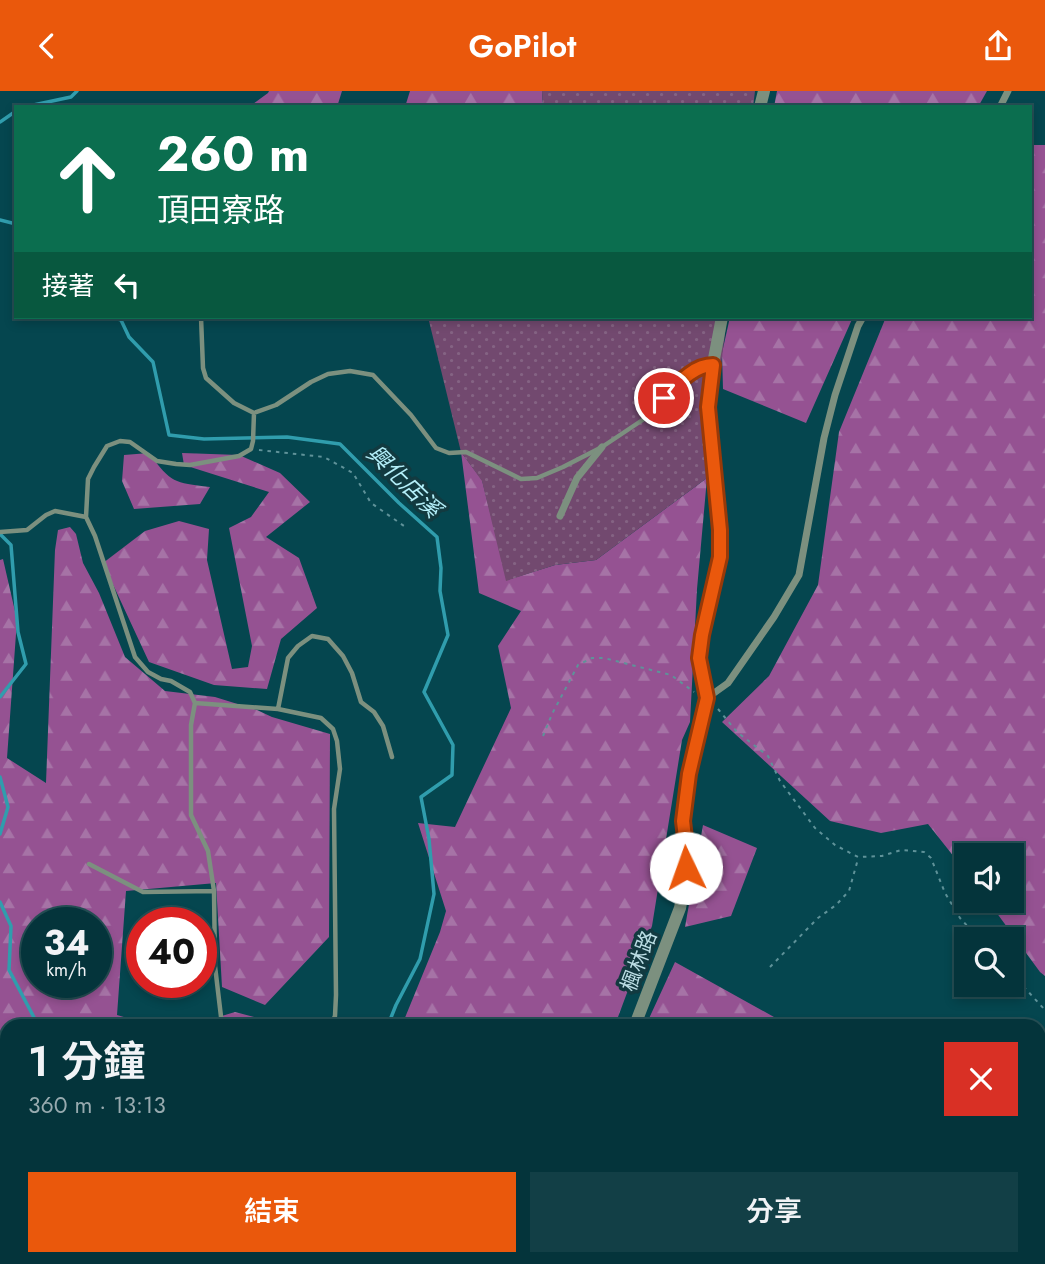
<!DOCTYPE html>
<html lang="zh-TW">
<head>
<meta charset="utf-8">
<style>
	body { margin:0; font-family:Jost,"Noto Sans TC",sans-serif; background:#123f46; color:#f1f3f6; height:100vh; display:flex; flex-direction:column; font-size:26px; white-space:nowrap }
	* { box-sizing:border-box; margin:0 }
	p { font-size:23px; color:#97aaaf }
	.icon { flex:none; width:38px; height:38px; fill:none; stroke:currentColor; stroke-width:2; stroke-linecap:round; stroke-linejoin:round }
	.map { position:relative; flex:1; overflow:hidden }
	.panel { position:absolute; left:0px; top:928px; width:1046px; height:247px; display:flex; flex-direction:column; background:#04343b; border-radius:21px 21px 0 0; box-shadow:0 4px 10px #0003,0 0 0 2px #254f55 }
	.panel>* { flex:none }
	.top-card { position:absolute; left:14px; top:14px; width:1018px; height:214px; border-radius:0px; box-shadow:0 4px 10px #0003,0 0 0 2px #254f55; background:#0b6e4f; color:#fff; overflow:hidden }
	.fabs { position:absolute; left:954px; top:752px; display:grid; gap:14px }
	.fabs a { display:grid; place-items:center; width:70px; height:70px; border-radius:0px; background:#04343b; box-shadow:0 4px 10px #0003,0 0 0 2px #254f55; font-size:35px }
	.speed { position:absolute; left:21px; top:816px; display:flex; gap:14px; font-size:35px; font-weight:700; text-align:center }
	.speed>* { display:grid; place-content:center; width:91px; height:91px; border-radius:50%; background:#04343b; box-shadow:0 4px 10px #0003,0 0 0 2px #254f55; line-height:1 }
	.speed small { font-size:18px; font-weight:400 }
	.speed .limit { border:10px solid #d22; background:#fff; color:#111 }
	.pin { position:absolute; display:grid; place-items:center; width:60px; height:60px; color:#fff; margin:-30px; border:4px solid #fff; border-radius:50%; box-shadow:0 2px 7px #0007 }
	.me { position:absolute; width:77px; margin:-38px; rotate:357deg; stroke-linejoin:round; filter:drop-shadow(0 0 5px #0008) }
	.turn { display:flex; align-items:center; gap:24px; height:147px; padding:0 28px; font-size:32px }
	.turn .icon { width:91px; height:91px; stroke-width:2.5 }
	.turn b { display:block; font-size:49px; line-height:60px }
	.then { display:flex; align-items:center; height:66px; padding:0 28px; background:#0003; gap:14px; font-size:26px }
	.round { display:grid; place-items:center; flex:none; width:74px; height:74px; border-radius:0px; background:#123f46 }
	.headline { display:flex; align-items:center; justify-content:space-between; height:119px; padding:0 28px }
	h1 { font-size:42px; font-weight:600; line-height:52px }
	.cta { display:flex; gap:14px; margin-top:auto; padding:14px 28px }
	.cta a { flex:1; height:80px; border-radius:0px; background:#ea580c; color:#fff; font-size:28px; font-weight:600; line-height:80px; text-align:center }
	.cta a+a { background:#123f46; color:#f1f3f6 }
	header { display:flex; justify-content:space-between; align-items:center; height:91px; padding:0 28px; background:#ea580c; color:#fff; font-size:32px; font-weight:600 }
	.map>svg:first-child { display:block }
	.forest { fill:url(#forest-firs); fill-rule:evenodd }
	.park { fill:url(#park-dots) }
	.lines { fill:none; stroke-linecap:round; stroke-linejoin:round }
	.stream { stroke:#309dad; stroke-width:3.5 }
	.path { stroke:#5f9299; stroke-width:2; stroke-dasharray:3.5 5; stroke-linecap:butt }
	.service { stroke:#7c907f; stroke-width:4.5 }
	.minor { stroke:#7c907f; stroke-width:7 }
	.tertiary { stroke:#7c907f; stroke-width:12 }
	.route-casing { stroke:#983908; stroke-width:18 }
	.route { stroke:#ea580c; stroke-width:12 }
	.labels { text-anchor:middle; stroke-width:7; stroke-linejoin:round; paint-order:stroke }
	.street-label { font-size:21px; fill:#bbdee4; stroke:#123a40 }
	.water-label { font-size:23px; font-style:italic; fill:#b4eff9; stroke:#123a40 }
</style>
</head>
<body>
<header><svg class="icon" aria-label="back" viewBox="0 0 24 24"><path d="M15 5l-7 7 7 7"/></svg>GoPilot<svg class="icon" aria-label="share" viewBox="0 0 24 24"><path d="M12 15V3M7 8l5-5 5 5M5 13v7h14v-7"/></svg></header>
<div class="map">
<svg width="1045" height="1173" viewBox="0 0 1045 1173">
	<defs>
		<pattern id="forest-firs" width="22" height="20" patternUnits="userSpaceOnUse" patternTransform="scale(1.75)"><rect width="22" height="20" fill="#955292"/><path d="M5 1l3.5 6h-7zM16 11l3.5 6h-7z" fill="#a673a6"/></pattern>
		<pattern id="park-dots" width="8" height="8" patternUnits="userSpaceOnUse" patternTransform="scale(1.75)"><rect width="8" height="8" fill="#72496f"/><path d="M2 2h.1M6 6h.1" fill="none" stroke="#846383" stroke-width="1.8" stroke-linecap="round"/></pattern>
	</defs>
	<rect width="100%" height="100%" fill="#05464f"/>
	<path class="forest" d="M269,0h73l-5,16h-88l19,-14z
		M410,0h132l1,16h-138z
		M777,0h210l-9,16h-204z
		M1031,54h14v831l-5,-4 -52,-71h24v-45h-46v16l-38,-48 -47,9 -51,-12 -108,-99 47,-46 49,-91 21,-153 47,-115h145z
		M730,226h123l-47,106 -83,-34 -1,-36z
		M461,361l21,28 25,100 48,-15 41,-5 111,-82 -10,111 -7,133 -8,18 -30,186 -37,99h-213l38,-93 6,-21 -28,-88 37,4 56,-119 -13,-62 23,-35 -42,-18z
		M149,362c23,31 24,29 61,34l-10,17 -66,5 -12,-28 2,-26z
		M182,362l57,2 41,18 30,29 -44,35 33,21 18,50 -36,31 -14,50 -53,-4 -65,-23 -46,-99 42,-32 34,-10 30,8 -2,31 25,109 16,-2 4,-21 -23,-118 22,-11 18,-25 -85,-27z
		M70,436l6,7 7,29 16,30 26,64 40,34 50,6 42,13 15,7 58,17 -1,203 -64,68 -43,-18 -6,-104 -90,8 -9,124 34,10h-144v233h76v6h-83v-704l3,-1 14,61 -10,138 39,25 9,-233 3,-20zM37,831h59v60h-59z
		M703,734l54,23 -26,68 -46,11z
		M675,871l99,55 23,8h-151z
		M235,921l30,8v5h-73z
		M163,1167h103l1,6h-85z
		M372,1167h207v6h-206z
		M599,1167h230v6h-230z"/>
	<path class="park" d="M542,0h213l-2,16h-210z
		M428,226h299l-20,161 -111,82 -41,5 -49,16 -24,-100 -21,-29z"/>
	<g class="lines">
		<path class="stream" d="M24,16l47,-10 6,-6
			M0,31l16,-11
			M0,129l16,4
			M112,226l9,3 8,17 24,25 16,73 35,4 83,-2 53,7 59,59 38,34 4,31 -1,23 8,44 -24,57 29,53 -1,30 -31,22 8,42 5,55 -14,65 -24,46 -8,20
			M0,443l11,11 7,87 8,32 -26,33
			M0,686l8,30 -8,27
			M0,811l11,24 -2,44 29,55
			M352,1167l2,6"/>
		<path class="path" d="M259,359l65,7 29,16 18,30 33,23
			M718,618l19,23 31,24 12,25 35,47 20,17 23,12 24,-1 19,-6 23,2 7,6 14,35 15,25 20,22
			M543,645l9,-22 26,-49 14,-7h12l67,17 23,17
			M770,876l48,-49 18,-13 13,-14 9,-32
			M1012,883l33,36"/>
		<path class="service" d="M201,226l2,51 3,10 28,25 20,10 22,-8 35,-23 17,-8 22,-3 23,4 38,40 25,33 13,5 17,-1 55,27 16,-1 26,-11 39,-20 45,-30 35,-38 24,-14 7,-1
			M0,441l27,-2 19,-15 9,-4 31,6
			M195,612l-5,-11 -19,-11 -10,-2 -13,-7 -13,-15 -40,-121 -9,-19 2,-38 6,-12 13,-21 13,-5 10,1 27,19 19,3 14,1 49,-9 12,-7 2,-8 1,-28
			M278,618l10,-51 10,-12 14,-10 16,3 15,17 9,17 9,29 13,10 9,14 9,31
			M89,773l54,28 71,-1
			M222,934l-7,-59 -1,-75 -6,-40 -17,-36v-90l4,-22 83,6 43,9 12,11 4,12 3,28 -6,40 2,186 -1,21 -4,9
			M1040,1127l5,-1
			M214,1167v6
			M977,1173l3,-6"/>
		<path class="minor" d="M1000,16l8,-16
			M560,425l17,-38 25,-31
			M707,607l21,-15 46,-66 25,-42 25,-137 11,-43 23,-69 5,-9
			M1040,1004h5
			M960,1167l7,6"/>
		<path class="tertiary" d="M760,16l4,-16
			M635,934l45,-117 5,-26 2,-28 -4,-33 6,-47 18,-76 -8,-40 3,-23 18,-78 1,-27 -13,-123 5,-43 9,-47
			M589,1173v-6"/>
	</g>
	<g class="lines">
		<g class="route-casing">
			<path id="route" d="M664,307c13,-13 29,-33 49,-33l-5,42 12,123v27l-18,78 -3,23 8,40 -18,76 -6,47 4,33 -1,14"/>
		</g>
		<use href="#route" class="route"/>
	</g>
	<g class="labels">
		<g class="street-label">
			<text transform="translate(639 870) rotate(-69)" y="7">楓林路</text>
		</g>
		<g class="water-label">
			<text transform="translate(404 390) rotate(44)" y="8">興化店溪</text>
		</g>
	</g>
</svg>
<div class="fabs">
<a><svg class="icon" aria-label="sound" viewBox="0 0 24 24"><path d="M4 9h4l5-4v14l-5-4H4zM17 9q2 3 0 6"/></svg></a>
<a><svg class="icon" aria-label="search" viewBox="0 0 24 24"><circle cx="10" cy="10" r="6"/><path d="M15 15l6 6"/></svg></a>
</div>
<div class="speed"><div>34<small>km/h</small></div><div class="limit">40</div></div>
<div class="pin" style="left:664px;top:307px;background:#d93025"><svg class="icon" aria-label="arrive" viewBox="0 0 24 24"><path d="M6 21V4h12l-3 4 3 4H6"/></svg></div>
<svg class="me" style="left:686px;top:777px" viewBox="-20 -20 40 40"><circle r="19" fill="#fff"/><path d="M0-13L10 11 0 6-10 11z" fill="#ea580c"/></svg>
<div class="top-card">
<div class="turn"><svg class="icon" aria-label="ahead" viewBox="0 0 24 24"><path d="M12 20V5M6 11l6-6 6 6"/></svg><div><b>260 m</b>頂田寮路</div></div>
<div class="then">接著<svg class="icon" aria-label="left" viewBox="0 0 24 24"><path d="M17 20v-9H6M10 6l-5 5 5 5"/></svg></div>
</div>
<section class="panel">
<div class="headline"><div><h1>1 分鐘</h1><p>360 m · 13:13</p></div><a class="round" style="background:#d93025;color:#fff"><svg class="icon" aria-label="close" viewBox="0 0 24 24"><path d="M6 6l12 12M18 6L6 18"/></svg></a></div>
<div class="cta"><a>結束</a><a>分享</a></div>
</section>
</div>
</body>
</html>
